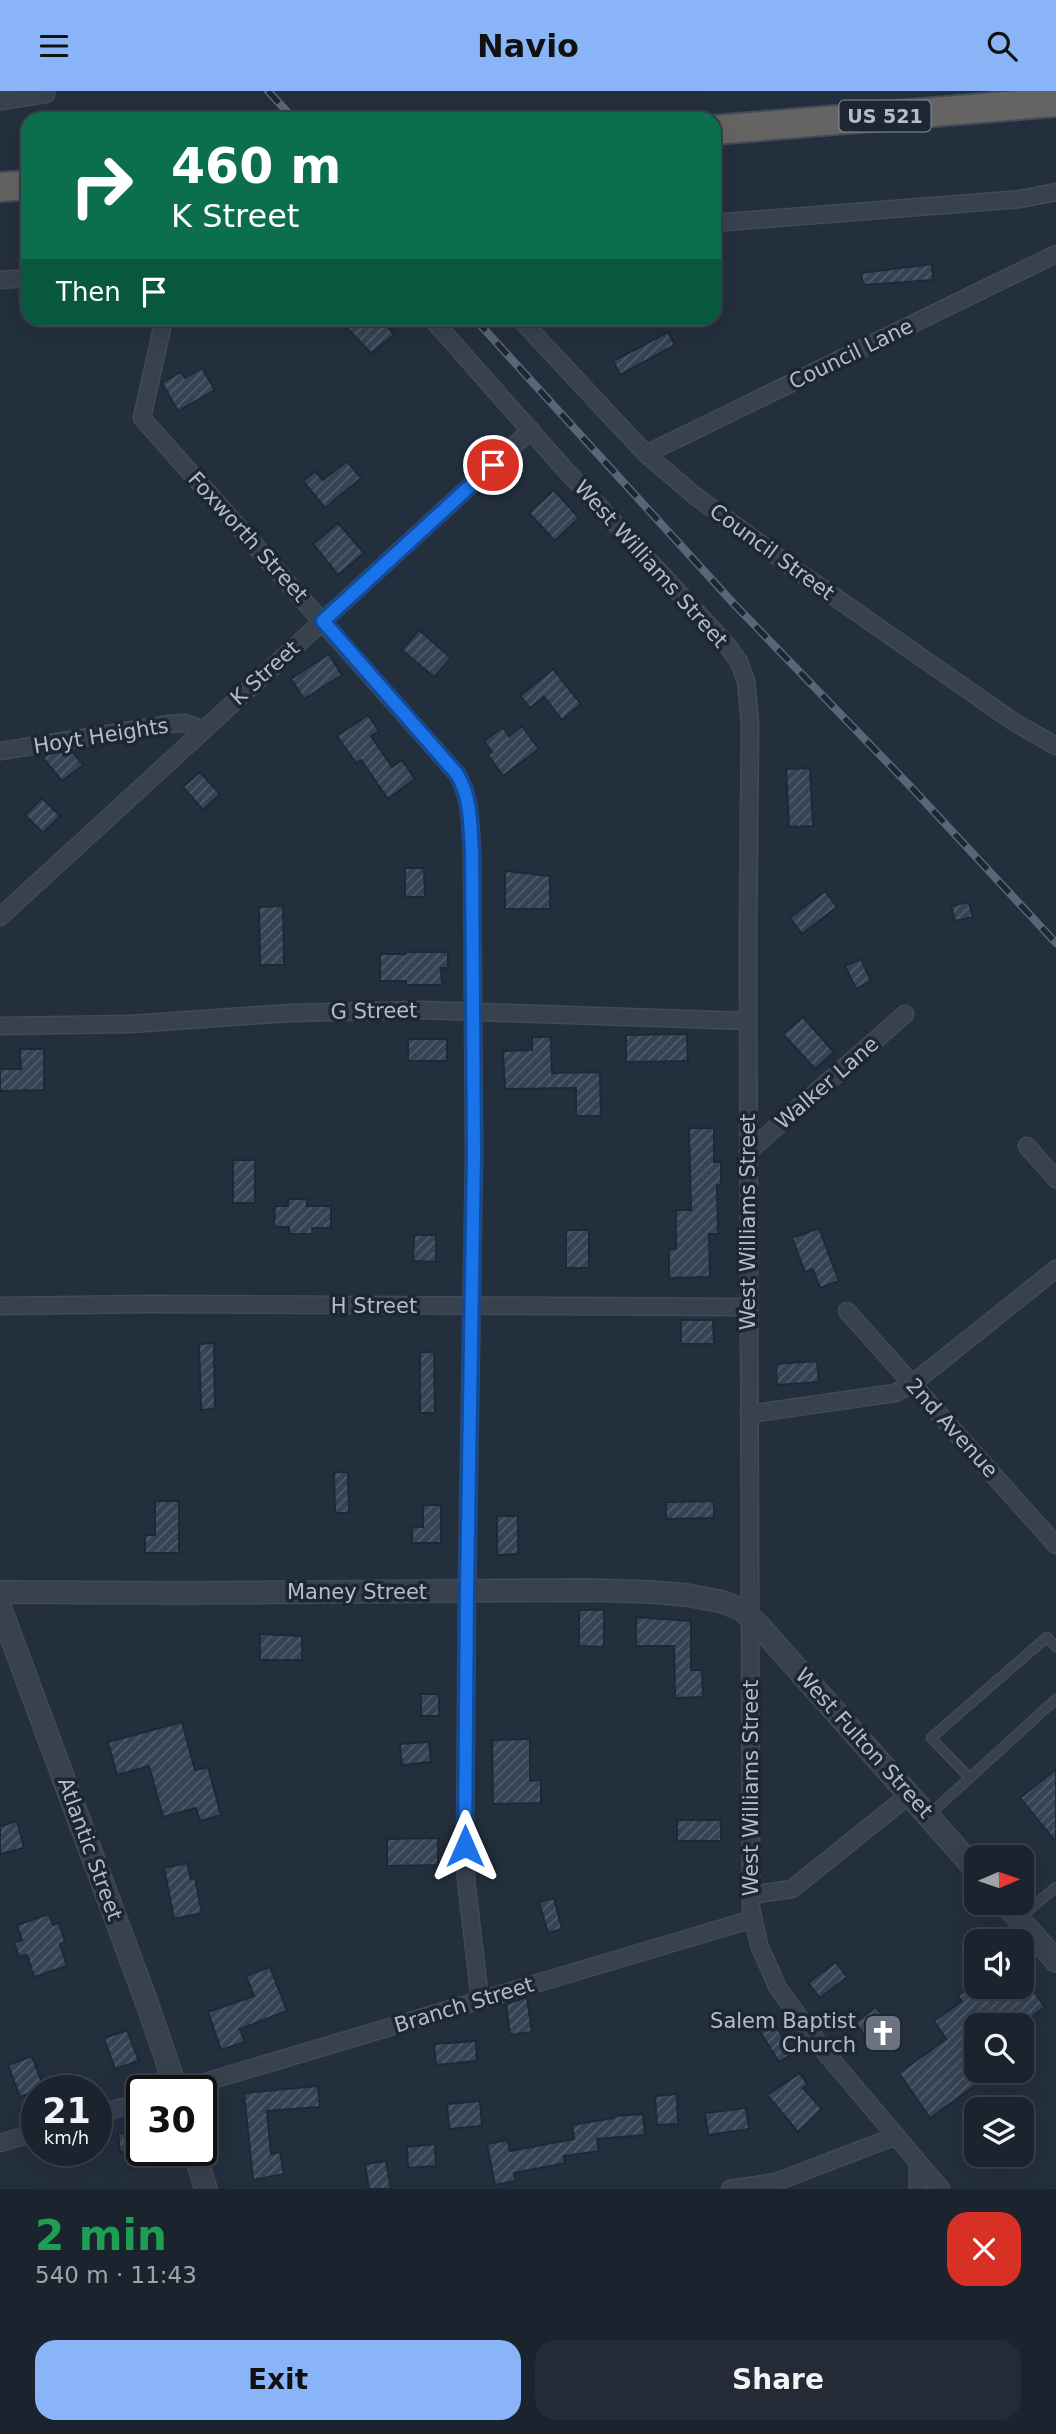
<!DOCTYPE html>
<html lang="en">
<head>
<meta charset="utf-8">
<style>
	body { margin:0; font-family:"DejaVu Sans",sans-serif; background:#242b36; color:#f1f3f6; height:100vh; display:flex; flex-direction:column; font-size:26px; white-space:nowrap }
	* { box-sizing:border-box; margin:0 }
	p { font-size:23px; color:#a0a4aa }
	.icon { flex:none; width:38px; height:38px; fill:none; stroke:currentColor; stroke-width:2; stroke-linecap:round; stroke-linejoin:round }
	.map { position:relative; height:2098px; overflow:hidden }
	.drawer { display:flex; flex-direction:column; background:#1b232e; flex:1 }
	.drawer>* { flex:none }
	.banner { position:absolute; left:21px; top:21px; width:700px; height:214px; border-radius:21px; box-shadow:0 7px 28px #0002,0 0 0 2px #39404a; background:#0b6e4f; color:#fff; overflow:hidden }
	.needle { width:46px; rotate:88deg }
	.buttons { position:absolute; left:964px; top:1754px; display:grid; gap:14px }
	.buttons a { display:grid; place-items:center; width:70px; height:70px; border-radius:14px; background:#1b232e; box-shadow:0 7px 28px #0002,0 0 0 2px #39404a; font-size:35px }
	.speed { position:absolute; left:21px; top:1984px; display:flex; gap:14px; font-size:35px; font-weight:700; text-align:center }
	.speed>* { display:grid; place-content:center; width:91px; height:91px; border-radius:50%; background:#1b232e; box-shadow:0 7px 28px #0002,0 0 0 2px #39404a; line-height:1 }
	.speed small { font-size:18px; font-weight:400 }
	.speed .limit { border:4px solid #111; border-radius:10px; background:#fff; color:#111 }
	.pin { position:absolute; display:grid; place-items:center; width:60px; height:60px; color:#fff; margin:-30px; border:4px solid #fff; border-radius:50%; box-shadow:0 2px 7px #0007 }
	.me { position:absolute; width:77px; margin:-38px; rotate:0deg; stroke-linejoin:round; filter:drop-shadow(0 0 5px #0008) }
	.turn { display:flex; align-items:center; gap:24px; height:147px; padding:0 35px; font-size:32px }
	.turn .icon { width:91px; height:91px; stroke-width:2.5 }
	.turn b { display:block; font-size:49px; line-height:60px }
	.then { display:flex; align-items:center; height:66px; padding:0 35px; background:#0003; gap:14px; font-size:26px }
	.round { display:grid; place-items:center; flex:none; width:74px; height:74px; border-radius:21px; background:#242b36 }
	.summary { display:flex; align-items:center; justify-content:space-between; height:119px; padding:0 35px }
	h1 { font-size:42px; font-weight:800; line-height:52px; color:#1e9e55 }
	.button { display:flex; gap:14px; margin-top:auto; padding:14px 35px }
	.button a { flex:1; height:80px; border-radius:21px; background:#8ab4f8; color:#111; font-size:28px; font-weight:800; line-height:80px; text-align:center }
	.button a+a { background:#242b36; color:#f1f3f6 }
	header { display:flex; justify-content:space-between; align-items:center; height:91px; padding:0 35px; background:#8ab4f8; color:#111; font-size:32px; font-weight:800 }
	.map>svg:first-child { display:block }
	.building { fill:url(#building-hatch); stroke:#1f2835; stroke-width:2 }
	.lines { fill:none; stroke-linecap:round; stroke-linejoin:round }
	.service-casing { stroke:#414a57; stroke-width:11 }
	.minor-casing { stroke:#414a57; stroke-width:19 }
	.tertiary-casing { stroke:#414a57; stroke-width:24 }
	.trunk-casing { stroke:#434c59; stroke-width:32 }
	.service { stroke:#38414e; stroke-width:8 }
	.minor { stroke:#38414e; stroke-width:16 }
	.tertiary { stroke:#38414e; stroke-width:21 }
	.trunk { stroke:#656462; stroke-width:28 }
	.rail-casing { stroke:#5a6575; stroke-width:8 }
	.rail { stroke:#1d2633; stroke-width:5; stroke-dasharray:16; stroke-linecap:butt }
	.route-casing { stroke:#114b97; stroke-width:18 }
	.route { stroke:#1a73e8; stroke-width:12 }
	.labels { text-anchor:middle; stroke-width:7; stroke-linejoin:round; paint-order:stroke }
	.shield { fill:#1d2633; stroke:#878f9c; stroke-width:2 }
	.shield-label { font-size:19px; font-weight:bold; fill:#b4bcc9 }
	.street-label { font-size:21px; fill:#b4bcc9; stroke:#1d2633 }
	.poi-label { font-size:21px; fill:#b4bcc9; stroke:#1d2633; text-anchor:end }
</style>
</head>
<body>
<header><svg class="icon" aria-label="menu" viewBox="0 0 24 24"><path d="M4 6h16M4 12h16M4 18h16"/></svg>Navio<svg class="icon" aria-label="search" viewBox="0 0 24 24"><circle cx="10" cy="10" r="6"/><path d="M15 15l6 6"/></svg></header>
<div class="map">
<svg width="1056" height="2098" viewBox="0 0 1056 2098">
	<defs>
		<pattern id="building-hatch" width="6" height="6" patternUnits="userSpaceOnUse" patternTransform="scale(1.75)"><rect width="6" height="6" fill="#364354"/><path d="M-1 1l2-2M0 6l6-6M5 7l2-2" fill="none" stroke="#515c6b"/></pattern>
	</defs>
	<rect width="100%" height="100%" fill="#242f3e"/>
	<path class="building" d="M932,173l1,16 -70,5 -2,-12z
		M338,228h44l12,16 -23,18z
		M668,241l7,13 -55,30 -7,-14z
		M202,277l13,22 -37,21 -16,-28 19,-11 4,6z
		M347,370l14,17 -36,30 -22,-27 12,-10 8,9z
		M554,399l25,28 -24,23 -26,-28z
		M338,432l26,30 -26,22 -25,-31z
		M419,539l32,28 -17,19 -32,-27z
		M329,563l13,21 -38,24 -13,-20z
		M553,578l28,35 -19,16 -18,-23 -14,11 -10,-12z
		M368,624l11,16 -8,5 21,31 10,-7 13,19 -27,20 -27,-39 -5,3 -19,-27z
		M522,635l17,23 -36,27 -15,-21 4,-3 -8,-11 19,-14 6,9z
		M71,659l12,15 -21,16 -19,-23 5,-4z
		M810,677l3,58 -24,1 -3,-58z
		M200,681l20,22 -17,16 -20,-23z
		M42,707l18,18 -17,17 -18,-18z
		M405,777h19l1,29h-20z
		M505,780l45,5v33h-45z
		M825,800l12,16 -35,27 -12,-16z
		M969,811l4,15 -18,4 -4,-15z
		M283,815l1,59h-24l-1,-58z
		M406,861h42v16h-7l1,17h-36v-4h-26v-27h26z
		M861,868l10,22 -15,8 -11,-23z
		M803,926l31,35 -19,17 -32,-35z
		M687,943l1,27 -62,1v-27z
		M532,946h19l1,36 48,-1 1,44h-25v-28l-71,1 -2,-38 29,-1z
		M408,948h39v22h-39z
		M20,958h24v41l-44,1v-22h21z
		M689,1037h25v34h7v23h-4l1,49h-9l1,43 -41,1v-29h7v-39h15z
		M233,1069h22v43h-22z
		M288,1108h19v7h24v22h-19l1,6h-24v-7h-15l1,-21h13z
		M819,1137l20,53 -19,7 -7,-19 -8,3 -13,-34z
		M566,1139h23v38h-23z
		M414,1144h22v27l-23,-1z
		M681,1229h32l1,24h-33z
		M214,1252l1,66 -14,1 -2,-66z
		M420,1261h14l1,61h-15z
		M817,1270l2,21 -42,3 -1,-21z
		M334,1381h14l1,41h-14z
		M155,1410h24v52h-34v-18h10z
		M714,1410v17l-48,1v-17z
		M423,1414h18v38h-29v-16h11z
		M497,1425h21v38l-21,1z
		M579,1519h25v37l-25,-1z
		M636,1526l55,4v49h11l1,27 -28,1 -1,-52h-38z
		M260,1543l42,2v24h-42z
		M421,1603h18v22h-18z
		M182,1631l13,48 13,-3 13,48 -21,6 -4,-13 -33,9 -14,-51 -32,9 -9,-33z
		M530,1648v42l11,-1v23l-48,1 -1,-64z
		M429,1651l2,20 -29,3 -2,-21z
		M1056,1678v73l-36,-44z
		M677,1729h44v21h-44z
		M17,1730l7,27 -24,6v-28z
		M438,1747v27l-51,1v-27z
		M187,1772l4,16 4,-1 7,35 -28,6 -10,-51z
		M554,1807l8,31 -14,4 -9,-31z
		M49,1823l4,11 6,-2 6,19 -5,2 7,22 -33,11 -7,-22 -8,2 -5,-14 8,-3 -5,-15z
		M836,1871l11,15 -27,21 -12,-15z
		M270,1876l17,44 -47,18 5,13 -24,8 -13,-38 46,-16 -8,-20z
		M972,1895h19l5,8 11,-8h23l15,21 -25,18h-44v45h21l-67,48 -31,-45 47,-34 -12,-18 28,-20 -4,-5z
		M527,1906l5,35 -22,3 -4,-31z
		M876,1916l18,21 -21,17 -18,-22z
		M769,1924l24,38 -14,9 -24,-38z
		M127,1939l12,31 -24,8 -11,-31z
		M476,1950l1,20 -41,4 -2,-21z
		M32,1965l12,32 -24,9 -12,-32z
		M800,1982l8,12 -5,3 19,21 -24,23 -31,-37z
		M318,1995l2,21 -53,4 4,43 9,-2 4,22 -31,6 -9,-87z
		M677,2003l1,30 -21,1 -2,-29z
		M480,2010l2,25 -33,3 -2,-25z
		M746,2017l3,21 -41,6 -3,-22z
		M643,2023l2,21 -48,4 2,12 -35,5 1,7 -51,10 2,8 -21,4 -8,-41 21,-4 2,11 64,-12 -2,-14 42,-7v-2z
		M142,2041v18l-11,1h26l-1,15 -26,2 -1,-17 -9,1 -2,-18z
		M435,2053l1,22 -28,2 -1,-21z
		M386,2070l5,28h-22l-4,-25z"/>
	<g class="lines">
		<g class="service-casing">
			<path id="service" d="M969,1686l-38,-39 116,-101 9,10
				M929,1724l127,-116
				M1021,1826l35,-30"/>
		</g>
		<g class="minor-casing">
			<path id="minor" d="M0,10l46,-7
				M714,132l306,-24 36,-7
				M0,189l28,-2
				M164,228l-22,99 315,356c14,23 13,50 15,77l2,305 -7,435 -2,255 1,33 14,121
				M432,228l129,146 166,180 12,17 7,19 4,42 -2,219 3,966 8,37 19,43 47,64 93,110v27
				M520,228l126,135 48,41 102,75 218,152 42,24
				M646,363l410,-200
				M0,660l170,-27 16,-1 16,7
				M0,826l531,-487
				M0,935l131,-2 159,-11 131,-3 327,11
				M1027,1055l29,33
				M748,1061l157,-138
				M0,1215l149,-2 600,3
				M847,1220l209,234
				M749,1323l146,-21 17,-9 144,-115
				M751,1804l41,-6 117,-94
				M175,2000l578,-172
				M96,2024l46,-14
				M0,2052l37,-11
				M918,2071l23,27
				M730,2098l46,-7 120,-46"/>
		</g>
		<g class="tertiary-casing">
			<path id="tertiary" d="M0,1501l183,1 405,-3 63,2 36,3 36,7 19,8 18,17 216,243
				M0,1516l147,396 30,88
				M1004,1811l52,59
				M194,2060l12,38"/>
		</g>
		<g class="trunk-casing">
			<path id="trunk" d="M714,39l342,-28
				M0,96l28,-2"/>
		</g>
		<use href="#service" class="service"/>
		<use href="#minor" class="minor"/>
		<use href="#tertiary" class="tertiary"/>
		<use href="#trunk" class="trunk"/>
		<g class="rail-casing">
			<path id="rail" d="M268,0l26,28
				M475,228l259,285 176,182 146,157"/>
		</g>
		<use href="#rail" class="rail"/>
	</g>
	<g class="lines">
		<g class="route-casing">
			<path id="route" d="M465,1755l2,-255 7,-435 -2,-305c-2,-27 -1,-54 -15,-77l-134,-153 170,-156"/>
		</g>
		<use href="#route" class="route"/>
	</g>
	<defs>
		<g id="church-square" transform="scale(2.0125)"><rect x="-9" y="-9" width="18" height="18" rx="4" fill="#6b7280" stroke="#1d2633"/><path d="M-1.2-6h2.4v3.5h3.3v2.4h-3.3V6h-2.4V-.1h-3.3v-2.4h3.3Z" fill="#fff"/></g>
	</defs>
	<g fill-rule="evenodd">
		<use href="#church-square" x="883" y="1942"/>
	</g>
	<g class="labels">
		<rect class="shield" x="839.5" y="9.5" width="91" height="31" rx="5"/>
		<g class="shield-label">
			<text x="885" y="32">US 521</text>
		</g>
		<g class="street-label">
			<text transform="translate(851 263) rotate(-26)" y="7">Council Lane</text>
			<text transform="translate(248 446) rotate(48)" y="7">Foxworth Street</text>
			<text transform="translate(772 461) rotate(36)" y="7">Council Street</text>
			<text transform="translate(651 473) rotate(48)" y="7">West Williams Street</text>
			<text transform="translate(265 582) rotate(-42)" y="7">K Street</text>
			<text transform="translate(101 645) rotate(-9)" y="7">Hoyt Heights</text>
			<text transform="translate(374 920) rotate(-1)" y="7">G Street</text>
			<text transform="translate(827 992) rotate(-41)" y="7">Walker Lane</text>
			<text transform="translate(748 1131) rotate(-90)" y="7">West Williams Street</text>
			<text x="374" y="1222">H Street</text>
			<text transform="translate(952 1337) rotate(48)" y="7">2nd Avenue</text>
			<text x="357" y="1508">Maney Street</text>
			<text transform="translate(864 1652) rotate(48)" y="7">West Fulton Street</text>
			<text transform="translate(751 1697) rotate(-90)" y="7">West Williams Street</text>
			<text transform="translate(90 1758) rotate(70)" y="7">Atlantic Street</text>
			<text transform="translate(464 1914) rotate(-17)" y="7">Branch Street</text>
		</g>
		<g class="poi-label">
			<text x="856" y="1937">Salem Baptist<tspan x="856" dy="24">Church</tspan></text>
		</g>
	</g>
</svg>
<div class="buttons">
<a><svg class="needle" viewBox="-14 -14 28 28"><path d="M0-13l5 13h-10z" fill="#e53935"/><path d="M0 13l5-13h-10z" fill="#a0a4aa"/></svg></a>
<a><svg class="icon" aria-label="sound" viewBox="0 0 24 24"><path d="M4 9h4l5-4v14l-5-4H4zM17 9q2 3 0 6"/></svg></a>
<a><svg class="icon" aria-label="search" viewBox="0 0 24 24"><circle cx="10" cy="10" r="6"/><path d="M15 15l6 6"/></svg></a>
<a><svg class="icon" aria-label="layers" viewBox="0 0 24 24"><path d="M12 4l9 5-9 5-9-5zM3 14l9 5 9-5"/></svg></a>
</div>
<div class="speed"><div>21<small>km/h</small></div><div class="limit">30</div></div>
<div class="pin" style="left:493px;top:374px;background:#d93025"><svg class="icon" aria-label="arrive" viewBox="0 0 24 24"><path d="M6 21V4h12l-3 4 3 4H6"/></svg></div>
<svg class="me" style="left:465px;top:1755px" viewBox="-20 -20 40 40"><path d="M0-17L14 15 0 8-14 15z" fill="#1a73e8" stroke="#fff" stroke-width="4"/></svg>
<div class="banner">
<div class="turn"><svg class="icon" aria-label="right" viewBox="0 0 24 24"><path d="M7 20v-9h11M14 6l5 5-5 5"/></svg><div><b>460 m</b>K Street</div></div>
<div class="then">Then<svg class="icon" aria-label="arrive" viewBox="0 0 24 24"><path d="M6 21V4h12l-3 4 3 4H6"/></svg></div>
</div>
</div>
<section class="drawer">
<div class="summary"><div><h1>2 min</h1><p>540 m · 11:43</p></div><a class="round" style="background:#d93025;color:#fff"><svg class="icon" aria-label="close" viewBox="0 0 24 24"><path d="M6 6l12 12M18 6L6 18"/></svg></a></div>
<div class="button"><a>Exit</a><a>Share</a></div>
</section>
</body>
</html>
